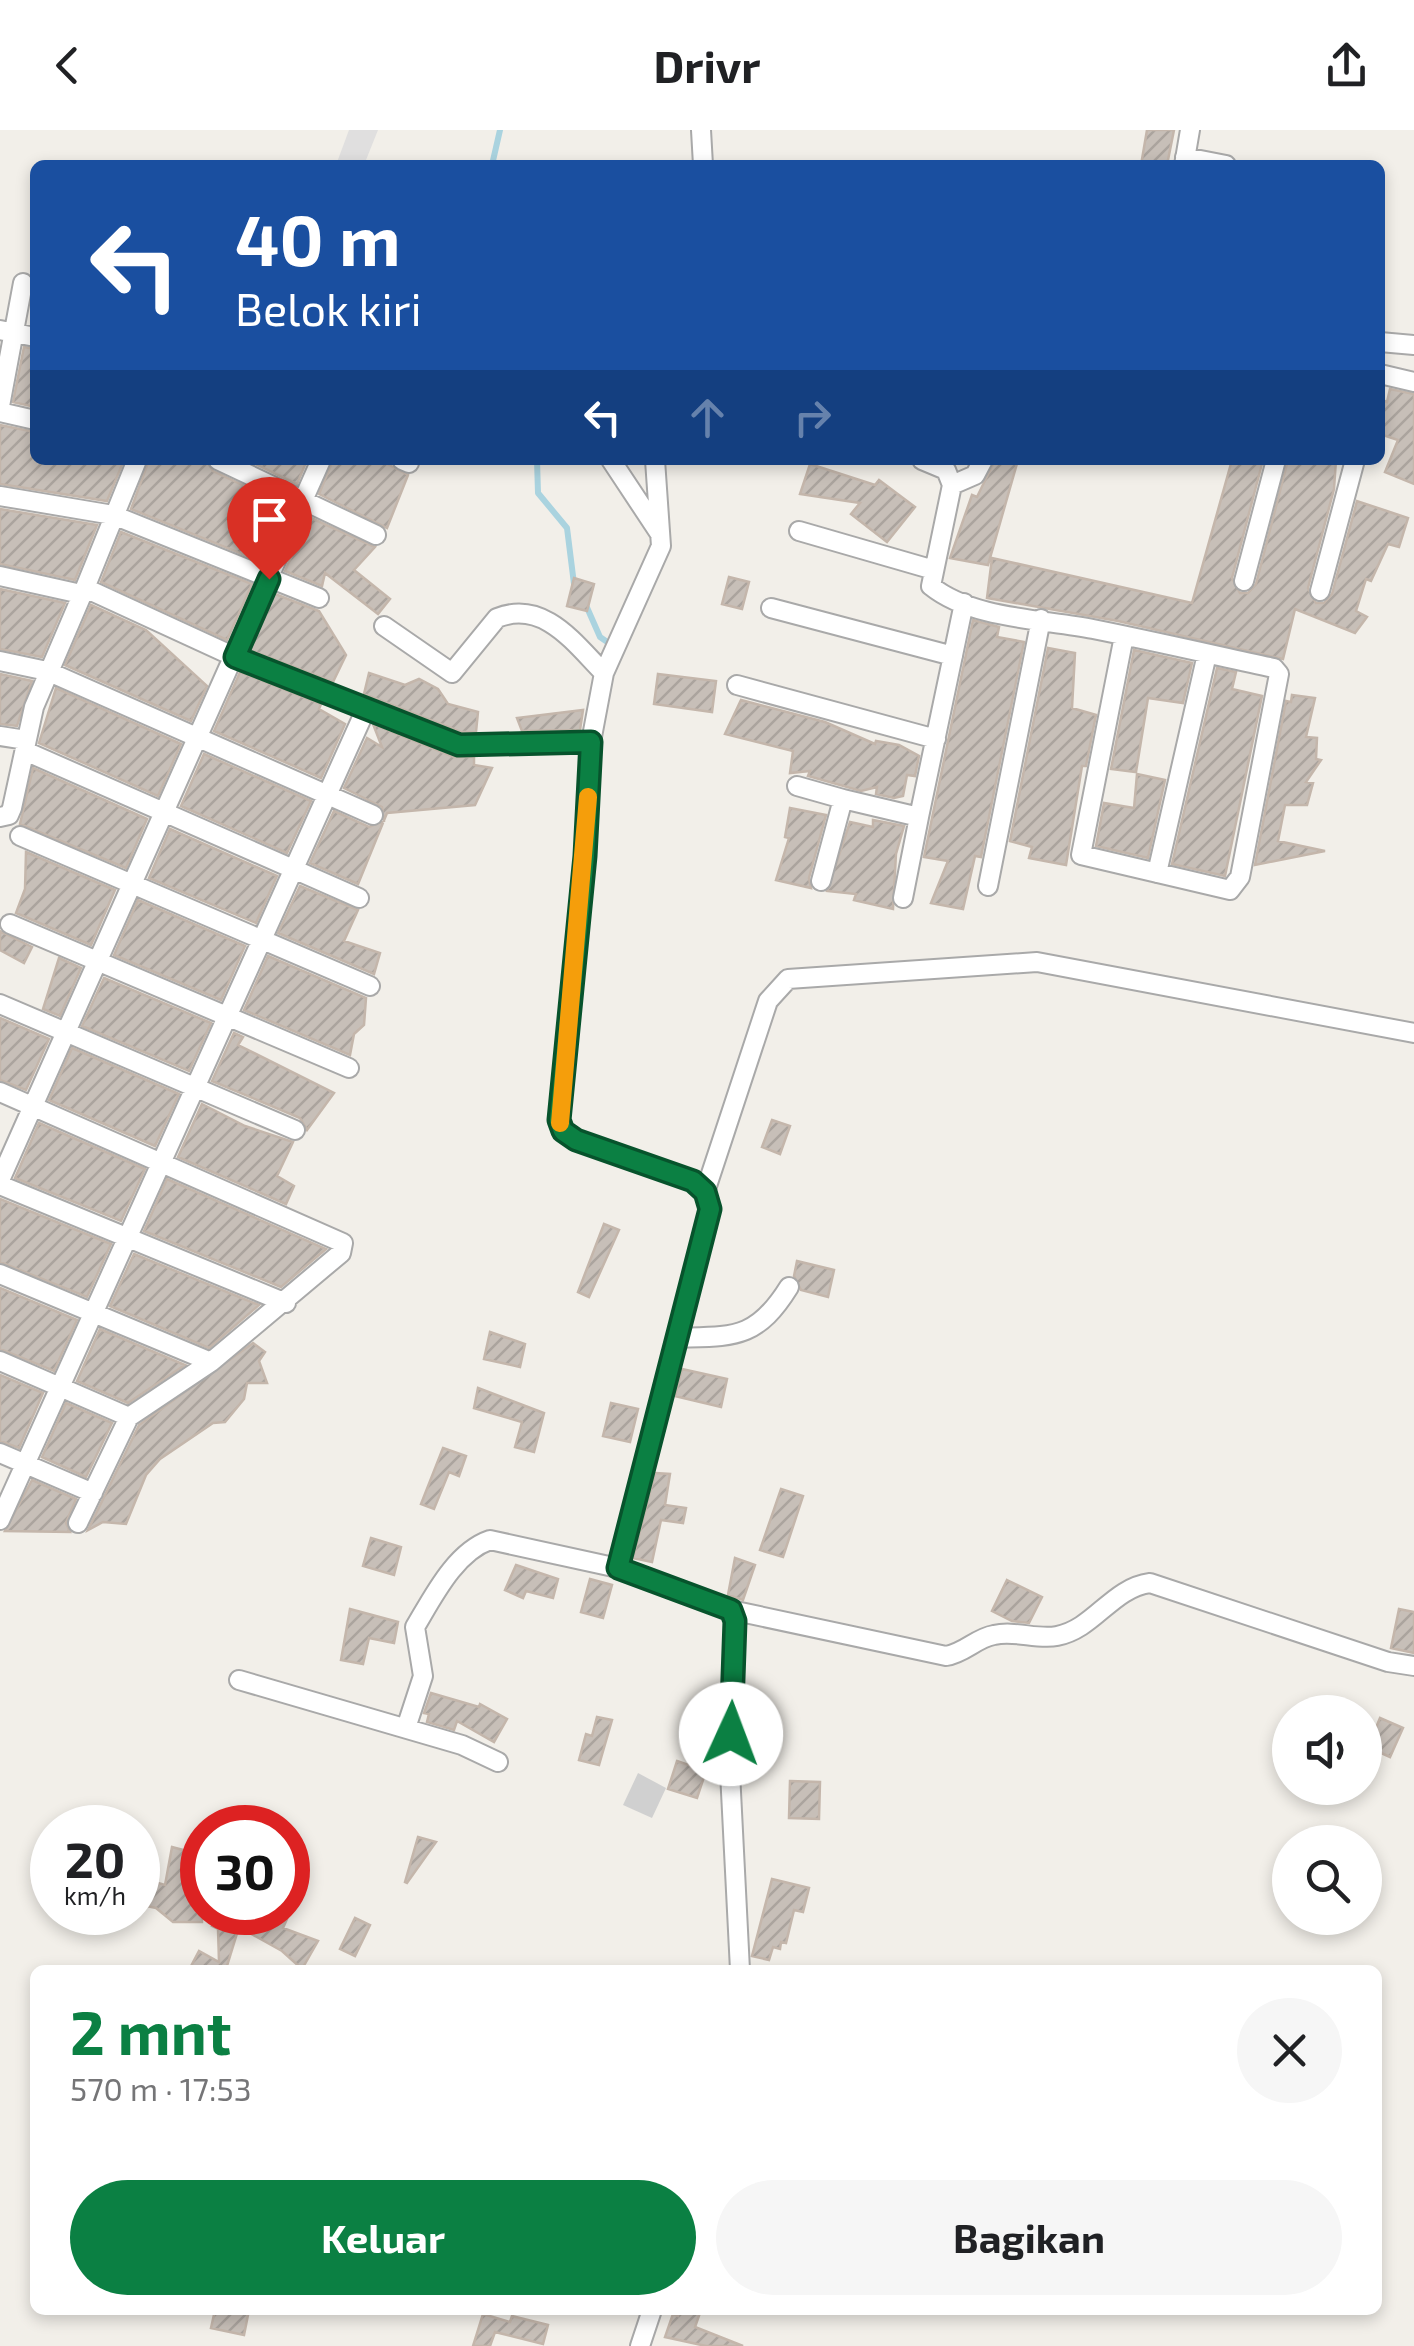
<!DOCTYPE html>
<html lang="id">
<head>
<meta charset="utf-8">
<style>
	body { margin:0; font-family:"Exo 2",sans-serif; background:#f6f6f6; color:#202124; height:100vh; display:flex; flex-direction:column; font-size:38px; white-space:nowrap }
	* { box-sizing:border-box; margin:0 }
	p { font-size:32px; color:#757577 }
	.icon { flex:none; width:55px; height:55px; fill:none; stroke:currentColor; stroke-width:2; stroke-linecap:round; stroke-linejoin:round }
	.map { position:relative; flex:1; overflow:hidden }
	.drawer { position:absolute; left:30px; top:1835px; width:1352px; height:350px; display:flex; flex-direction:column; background:#fff; border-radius:15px; box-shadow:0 5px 15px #0003 }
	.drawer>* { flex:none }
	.guide { position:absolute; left:30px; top:30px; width:1355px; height:305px; border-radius:15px; box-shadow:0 5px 15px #0003; background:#1a4fa0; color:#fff; overflow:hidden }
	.fabs { position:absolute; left:1272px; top:1565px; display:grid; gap:20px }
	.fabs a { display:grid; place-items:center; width:110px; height:110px; border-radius:50%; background:#fff; box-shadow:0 5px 15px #0003; font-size:50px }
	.speed { position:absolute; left:30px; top:1675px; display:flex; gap:20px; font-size:50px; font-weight:700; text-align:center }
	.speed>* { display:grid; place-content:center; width:130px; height:130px; border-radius:50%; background:#fff; box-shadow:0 5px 15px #0003; line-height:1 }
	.speed small { font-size:25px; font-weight:400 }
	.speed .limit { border:15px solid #d22; background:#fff; color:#111 }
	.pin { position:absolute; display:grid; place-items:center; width:85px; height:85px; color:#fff; margin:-102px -42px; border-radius:50% 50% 50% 0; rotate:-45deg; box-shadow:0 0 10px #0007 }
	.pin .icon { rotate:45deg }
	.me { position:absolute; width:110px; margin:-55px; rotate:2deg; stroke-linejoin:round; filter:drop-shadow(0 0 8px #0008) }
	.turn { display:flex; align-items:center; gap:35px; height:210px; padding:0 40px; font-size:45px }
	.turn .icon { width:130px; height:130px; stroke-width:2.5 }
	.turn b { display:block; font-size:70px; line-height:85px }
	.lanes { display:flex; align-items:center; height:95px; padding:0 40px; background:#0003; justify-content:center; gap:50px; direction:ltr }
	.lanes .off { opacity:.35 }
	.round { display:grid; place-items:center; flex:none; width:105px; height:105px; border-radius:52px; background:#f6f6f6 }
	.summary { display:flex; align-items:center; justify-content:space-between; height:170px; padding:0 40px }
	h1 { font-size:60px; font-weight:700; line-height:75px; color:#0b8043 }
	.primary-button { display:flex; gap:20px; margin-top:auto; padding:20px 40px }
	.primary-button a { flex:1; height:115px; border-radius:60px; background:#0b8043; color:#fff; font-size:40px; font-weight:700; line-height:115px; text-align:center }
	.primary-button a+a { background:#f6f6f6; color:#202124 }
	header { display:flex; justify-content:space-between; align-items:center; height:130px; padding:0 40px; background:#fff; font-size:45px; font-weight:700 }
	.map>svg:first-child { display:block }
	.residential { fill:#e0dfdf }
	.religious { fill:#d0d0d0 }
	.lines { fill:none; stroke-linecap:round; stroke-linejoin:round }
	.stream { stroke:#aad3df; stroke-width:6 }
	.building { fill:url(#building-hatch); stroke:#c4b6ab; stroke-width:2.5 }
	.minor-casing { stroke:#a9a9a9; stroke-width:22 }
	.minor { stroke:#fff; stroke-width:18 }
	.route-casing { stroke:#07532c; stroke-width:25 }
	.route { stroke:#0b8043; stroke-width:18 }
	.slow { stroke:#f59e0b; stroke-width:18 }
</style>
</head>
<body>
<header><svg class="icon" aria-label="back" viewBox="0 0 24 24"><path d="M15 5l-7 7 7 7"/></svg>Drivr<svg class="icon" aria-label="share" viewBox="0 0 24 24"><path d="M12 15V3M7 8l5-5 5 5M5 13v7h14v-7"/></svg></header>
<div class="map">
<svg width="1414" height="2216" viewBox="0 0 1414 2216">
	<defs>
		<pattern id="building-hatch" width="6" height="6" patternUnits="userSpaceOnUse" patternTransform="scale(2.5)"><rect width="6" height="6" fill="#c7bfb8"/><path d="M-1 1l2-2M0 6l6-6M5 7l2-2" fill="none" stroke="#aba49e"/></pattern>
	</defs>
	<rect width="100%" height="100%" fill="#f2efe9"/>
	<path class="residential" d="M349,0h29l-14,35h-28z"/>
	<path class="religious" d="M638,1643l28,15 -14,30 -29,-13z"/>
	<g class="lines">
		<path class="stream" d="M492,35l8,-35
			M537,330l1,33 29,35 7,56
			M585,473l15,34 13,9"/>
	</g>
	<path class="building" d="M1147,0h27l-7,35h-26z
		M24,217l11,2v58l-22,-5z
		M1390,259l24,5v90l-29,-12 13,-32 -18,-6v-35l7,3z
		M0,295l35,7v28h89l-17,41 -107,-17z
		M149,330h57l7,11 74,35 -25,56 -131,-53z
		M247,330h60l-10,24z
		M333,330h47l28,15 -21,53 -68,-34z
		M995,330h23l-30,105 -38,-7 22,-63 5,2z
		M1232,330h31l-31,118 8,15h8l8,-9 32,-124h48l-2,29 -26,99 8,15h8l8,-9 25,-93 51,17 -9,29 -11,-3 -17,37 -5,-2 -10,32 11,6 -12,16 -60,-24 -12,50 -165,-38 -131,-23 5,-40 200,45z
		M810,334l65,21 4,-5 36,27 -28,35 -36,-28 9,-11 -60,-9z
		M0,379l97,16 -22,55 -75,-16z
		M309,387l66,30 -21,23 36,29 -12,15 -53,-41 -3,13 -37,-15z
		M121,402l131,52 -25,56 -126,-58z
		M729,447l20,5 -7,27 -20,-5z
		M574,448l20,6 -7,27 -20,-5z
		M0,459l65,14 -23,54 -42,-8z
		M275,464l44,17 27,44 -13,27 -83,-32z
		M91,475l55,25 61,56 -16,35 -126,-56z
		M973,490l26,7 -2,10 27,5 -43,215 -6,-1 -12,53 -32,-6 17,-42 -24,-4z
		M1048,518l27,5 -3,55 24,7 -10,51h-4l-16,99 -37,-7 3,-11 -22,-6z
		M1134,520l58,13 -9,40 -35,-5 -12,74 -25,-3z
		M1217,538l19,4 -4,17 30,7 -37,180 -53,-12z
		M240,542l81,32 -2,5 26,15 -24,54 -107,-47z
		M369,543l36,12 14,-6 19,10 10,15 30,8 -2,20h-15l-97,-38z
		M0,544l32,7 -15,45 -17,-2z
		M658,544l58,7 -4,31 -58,-8z
		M56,558l125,56 -23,52 -119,-53z
		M1292,565l23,3 -9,39 11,1 -1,21 5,1 -15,22 7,1 -6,22h-22l-7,36 47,10 -70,14 31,-164 5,1z
		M741,570l84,22 50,22 1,-3 23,4 20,11 -4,20 -8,-1 -4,21 -9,2 -18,-4 1,-7 -16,4 -53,-15 2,-5 -20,2 3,-22 -68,-17z
		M583,580l-3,20 -58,1 -5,-13z
		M373,594l81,33h20v8l18,3 -17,37 -88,8 -29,71 -48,-21 24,-52 35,16 15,-6 -2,-14 -38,-19 23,-50 15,9z
		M204,624l107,47 -24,52 -106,-47z
		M33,638l114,51 -21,49 -106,-44z
		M1137,644l28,6 -17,78 -52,-12 8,-43 30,5z
		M790,678l36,7 -17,63 2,10 -35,-8 13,-42 -4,-1z
		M873,690l31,6 -8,28 -3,55 -39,-9 2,-6 -29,-3 23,-69 23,5z
		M170,699l107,47 -21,47 -107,-45z
		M26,722l89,38 -24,55 -75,-32 9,-24z
		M300,756l58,24 -14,31 36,12 -6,21 -96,-41z
		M138,770l107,46 -24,54 -107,-45z
		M0,801l32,16 -8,16 -24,-13z
		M268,826l98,42 -2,27 -10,9 -4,21 -106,-45z
		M59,828l22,10 -21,48 -17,-7z
		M104,848l107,45 -22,48 -107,-45z
		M0,888l49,21 -23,51 -26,-10z
		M234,903l9,4 -5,8 96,48 -27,37 -7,-12 -88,-37z
		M72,918l107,46 -24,52 -106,-46z
		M202,974l43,22 48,16 -16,34 17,10 -8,18 -108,-47z
		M772,990l18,6 -10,28 -18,-7z
		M39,993l106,46 -24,52 -106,-43z
		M167,1049l159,70 -45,38 -137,-56z
		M0,1069l111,45 -24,53 -87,-35z
		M604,1094l15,6 -30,67 -11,-5z
		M134,1124l125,51 -50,43 -99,-42z
		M797,1131l37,9 -6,27 -27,-7 -7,-14z
		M0,1158l77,32 -23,51 -54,-22z
		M100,1199l85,36 -57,38 -51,-22z
		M490,1202l35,12 -5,23 -36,-8z
		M253,1213l12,9 -6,9 8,22h-20l-3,16 -19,23 -12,1 -53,36 -14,16 -20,49 -23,-2 -15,8 51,-105z
		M682,1239l45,10 -6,28 -46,-11z
		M0,1245l43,18 -24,55 -19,-7z
		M478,1258l66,25 -10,39 -19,-5 7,-25 -48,-14z
		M66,1273l46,20 -26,54 -44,-20z
		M611,1273l27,6 -8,33 -27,-6z
		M443,1318l23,8 -7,20 -10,-4 -15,37 -13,-5z
		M655,1343l15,1 -5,31 21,3 -3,15 -22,-3 -9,42 -19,-4z
		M32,1350l44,19 -10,24 4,9 -65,-1z
		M781,1359l22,7 -20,61 -23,-7z
		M371,1408l30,9 -7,28 -31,-9z
		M735,1428l20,7 -12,35 -15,-5z
		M516,1435l42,14 -5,19 -27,-7 -3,7 -18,-8z
		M590,1449l22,6 -9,33 -22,-6z
		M1007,1450l35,17 -13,26 -17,-2 -20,-10z
		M350,1479l48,13 -4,21 -25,-5 -6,26 -22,-4z
		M1399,1479l15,3v41l-23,-5z
		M431,1563l48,14 1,-3 27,15 -13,23 -37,-21 -3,9 -27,-8 2,-8 -5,-1z
		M597,1587l15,3 -13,45 -20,-5 7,-26 6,2z
		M1380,1588l23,10 -13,29 -22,-10z
		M677,1631l29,10 -9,27 -29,-9z
		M790,1651l30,1 -1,37 -30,-1z
		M418,1707l18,5 -29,41 -2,-1z
		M172,1717l30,8v67h-29l-17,-14 -14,-3 6,-25 17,5z
		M772,1749l37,9 -6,24 -9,-2 -8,33 -5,-1 -1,7 -7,-2 -4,13 -17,-4z
		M213,1782h77l-7,16 35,13 -16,28 -20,-18 -43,-24 -12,39 7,4h-45l10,-19 20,11 -1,-33 -6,-3 6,-11z
		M355,1788l15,7 -15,31 -15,-7z
		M215,2180h34l-5,25 -33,-7z
		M679,2180h22l-6,17 48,19h-37l-41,-9 8,-23 5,2z
		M483,2184l27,8 2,-6 36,9 -5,19 -48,-12 -5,14h-17z"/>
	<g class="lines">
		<g class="minor-casing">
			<path id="minor" d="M701,0l2,35
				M1185,27l41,8
				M1184,35l6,-35
				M0,200l35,7
				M1380,212l34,3
				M1380,244l34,8
				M0,276l23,-123
				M0,282l35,8
				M137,330l-52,128 150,69 224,88 132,-3 13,-69 57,-127 -6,-86
				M218,330l158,75
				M402,330l7,3
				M611,330l49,74
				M922,330l24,10 6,15 -21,101c41,33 111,33 162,43 60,12 121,26 181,39l5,6 -39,203 -10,13 -149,-35 43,-219
				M952,355l23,-10 8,-15
				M0,366l113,19 206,83
				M799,401l135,39
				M0,446l81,18
				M1244,451l32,-121
				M1320,461l35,-131
				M771,478l182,48
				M384,496l68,47 45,-55c47,-19 78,26 107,55
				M0,531l47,10 326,144
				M737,555l199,54
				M0,606l26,4
				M591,612l-6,114 -26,264 4,11 13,9 117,41 12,11 5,17 -92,359 113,42 215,46c19,-3 30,-18 48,-21 21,-5 43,5 63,1 37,-7 55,-48 93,-53l238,79 26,4
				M25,621l334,147
				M797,656l46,13
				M0,687l9,-2 3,-7 22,-101 51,-119
				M20,706l350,150
				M1157,743l50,-219
				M821,751l22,-82 76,18 45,-214
				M988,756l53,-267
				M903,768l16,-81
				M10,794l339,144
				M0,874l295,126
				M0,962l343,151 -2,10 -130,109 -82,55 -51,106
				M0,1050l321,-720
				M0,1055l286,118
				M705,1062l63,-191 20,-22 249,-17 377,71
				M0,1144l211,88
				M676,1208c58,-2 80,2 113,-51
				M0,1231l129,56
				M0,1323l93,40
				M0,1390l365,-809
				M731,1480l4,11 -5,151 10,198
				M239,1550l223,65 36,17
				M406,1598l17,-52 -8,-49c18,-30 40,-75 75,-87l128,28
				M640,2216l12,-36"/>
		</g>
		<use href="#minor" class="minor"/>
	</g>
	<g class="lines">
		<g class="route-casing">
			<path id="route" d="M269,449l-34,78 224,88 132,-3 -6,114 -26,264 4,11 13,9 117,41 12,11 5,17 -92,359 113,42 4,11 -4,113"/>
		</g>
		<use href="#route" class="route"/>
		<path class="slow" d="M560,993l28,-326"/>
	</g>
</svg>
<div class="fabs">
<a><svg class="icon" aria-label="sound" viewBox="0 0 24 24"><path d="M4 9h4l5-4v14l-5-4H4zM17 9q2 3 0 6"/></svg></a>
<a><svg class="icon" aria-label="search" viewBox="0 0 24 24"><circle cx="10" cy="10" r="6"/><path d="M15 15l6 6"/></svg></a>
</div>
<div class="speed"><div>20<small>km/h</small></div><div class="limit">30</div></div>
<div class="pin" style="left:269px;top:449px;background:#d93025"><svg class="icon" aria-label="arrive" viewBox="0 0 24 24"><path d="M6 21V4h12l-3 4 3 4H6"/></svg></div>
<svg class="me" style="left:731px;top:1604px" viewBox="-20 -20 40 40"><circle r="19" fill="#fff"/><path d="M0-13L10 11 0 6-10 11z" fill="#0b8043"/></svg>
<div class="guide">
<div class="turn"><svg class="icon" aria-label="left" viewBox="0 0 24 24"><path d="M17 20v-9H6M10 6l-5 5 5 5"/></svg><div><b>40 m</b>Belok kiri</div></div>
<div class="lanes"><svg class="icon" aria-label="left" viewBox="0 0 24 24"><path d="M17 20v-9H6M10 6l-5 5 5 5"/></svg><svg class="icon off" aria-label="ahead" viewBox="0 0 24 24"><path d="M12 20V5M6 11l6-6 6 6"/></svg><svg class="icon off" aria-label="right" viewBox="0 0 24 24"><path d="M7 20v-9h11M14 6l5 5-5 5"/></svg></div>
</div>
<section class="drawer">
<div class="summary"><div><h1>2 mnt</h1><p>570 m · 17:53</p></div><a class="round"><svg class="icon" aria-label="close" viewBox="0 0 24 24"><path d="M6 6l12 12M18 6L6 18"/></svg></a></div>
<div class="primary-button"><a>Keluar</a><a>Bagikan</a></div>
</section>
</div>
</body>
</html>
